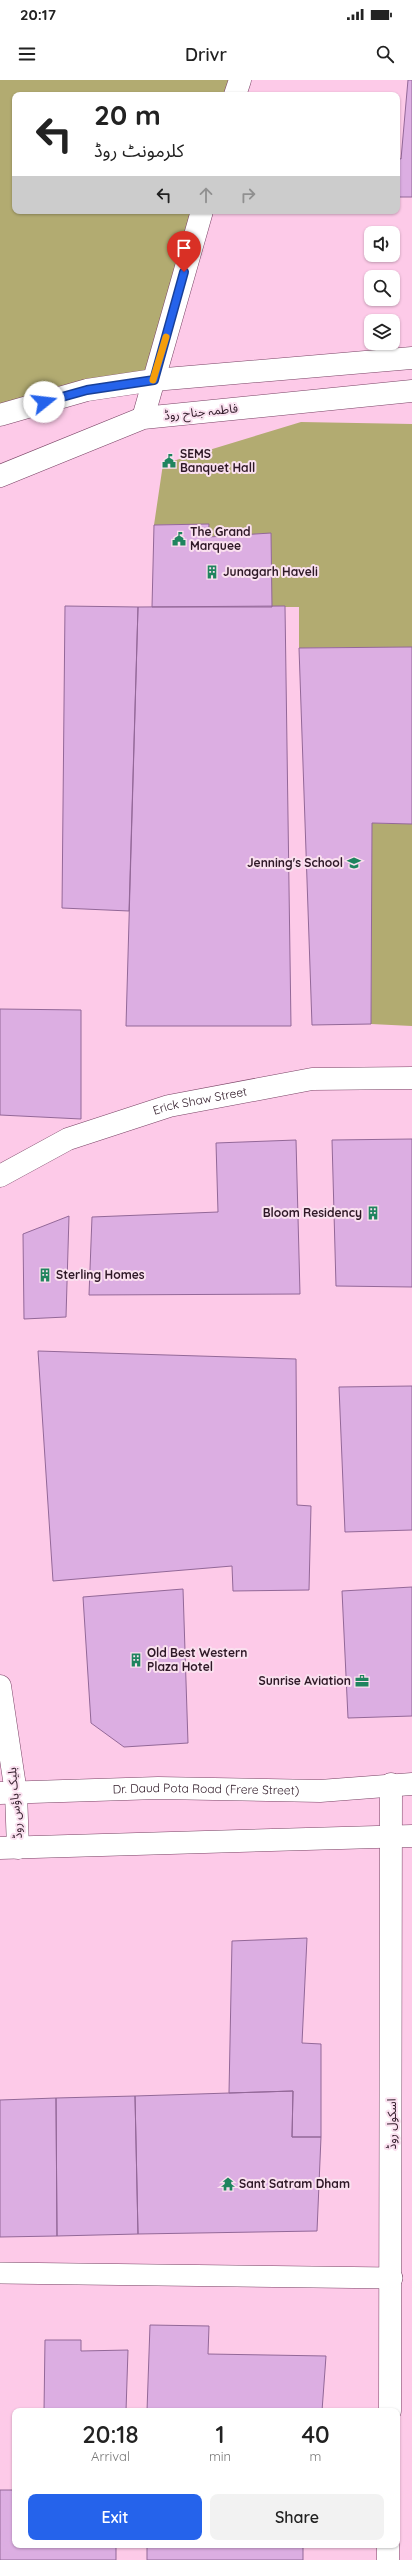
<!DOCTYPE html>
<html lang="en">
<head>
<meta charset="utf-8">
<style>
	body { margin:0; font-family:Quicksand,"Noto Sans Arabic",sans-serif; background:#f2f2f2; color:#222; height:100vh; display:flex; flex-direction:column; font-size:15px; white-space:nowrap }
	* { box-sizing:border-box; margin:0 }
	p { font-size:13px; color:#767676 }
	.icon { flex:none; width:22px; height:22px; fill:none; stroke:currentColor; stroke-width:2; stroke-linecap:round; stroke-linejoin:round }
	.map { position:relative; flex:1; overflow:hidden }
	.details { position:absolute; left:12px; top:2328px; width:388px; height:140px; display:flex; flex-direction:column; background:#fff; border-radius:8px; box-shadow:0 1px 3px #0004 }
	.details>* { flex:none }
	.banner { position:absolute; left:12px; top:12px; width:388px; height:122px; border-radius:8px; box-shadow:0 1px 3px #0004; background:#fff; color:#222; overflow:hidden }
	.buttons { position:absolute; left:364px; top:146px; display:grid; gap:8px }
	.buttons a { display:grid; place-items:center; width:36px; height:36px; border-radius:8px; background:#fff; box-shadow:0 1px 3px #0004; font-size:20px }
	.pin { position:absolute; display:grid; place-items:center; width:34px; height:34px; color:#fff; margin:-41px -17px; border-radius:50% 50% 50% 0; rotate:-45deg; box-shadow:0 0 4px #0007 }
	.pin .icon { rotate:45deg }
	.me { position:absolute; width:44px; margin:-22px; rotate:74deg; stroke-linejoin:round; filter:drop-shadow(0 0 3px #0008) }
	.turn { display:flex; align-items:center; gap:14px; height:84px; padding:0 16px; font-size:18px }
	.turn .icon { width:52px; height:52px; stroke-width:2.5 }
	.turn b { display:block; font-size:28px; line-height:34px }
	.lanes { display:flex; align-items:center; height:38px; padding:0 16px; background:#0003; justify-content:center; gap:20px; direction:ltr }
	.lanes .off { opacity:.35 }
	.eta { display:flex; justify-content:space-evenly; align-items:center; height:68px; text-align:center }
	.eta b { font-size:24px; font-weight:600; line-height:28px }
	.cta { display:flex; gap:8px; margin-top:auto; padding:8px 16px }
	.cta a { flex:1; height:46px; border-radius:8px; background:#2563eb; color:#fff; font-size:16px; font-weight:600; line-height:46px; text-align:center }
	.cta a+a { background:#f2f2f2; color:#222 }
	.status { display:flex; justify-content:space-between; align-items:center; height:28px; padding:0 20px; background:#fff; direction:ltr }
	.status svg { height:11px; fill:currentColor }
	header { display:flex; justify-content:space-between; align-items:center; height:52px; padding:0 16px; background:#fff; font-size:18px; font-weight:600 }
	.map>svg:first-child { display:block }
	.green { fill:#b2ab71 }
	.building { fill:#dcaee2; stroke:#936898 }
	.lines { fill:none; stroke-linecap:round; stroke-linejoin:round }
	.lane-casing { stroke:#794365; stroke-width:22 }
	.street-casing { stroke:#794365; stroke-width:23 }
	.secondary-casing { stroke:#794365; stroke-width:23 }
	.lane { stroke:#fff; stroke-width:21 }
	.street { stroke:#fff; stroke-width:22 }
	.secondary { stroke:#fff; stroke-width:22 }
	.route-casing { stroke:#184099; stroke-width:10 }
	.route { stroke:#2563eb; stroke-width:7 }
	.slow { stroke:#f59e0b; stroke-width:7 }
	.labels { text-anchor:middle; stroke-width:4; stroke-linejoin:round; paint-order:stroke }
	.street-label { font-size:12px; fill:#2e1826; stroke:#fae0ef }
	.poi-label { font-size:12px; font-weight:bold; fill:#2e1826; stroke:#fae0ef; text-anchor:start }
</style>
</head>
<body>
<div class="status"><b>20:17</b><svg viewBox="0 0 49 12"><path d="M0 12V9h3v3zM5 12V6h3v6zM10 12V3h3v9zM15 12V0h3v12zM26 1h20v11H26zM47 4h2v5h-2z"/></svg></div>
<header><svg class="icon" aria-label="menu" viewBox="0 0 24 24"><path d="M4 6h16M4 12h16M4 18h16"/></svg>Drivr<svg class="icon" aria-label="search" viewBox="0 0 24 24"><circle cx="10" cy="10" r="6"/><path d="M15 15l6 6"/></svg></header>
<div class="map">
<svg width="412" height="2480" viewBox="0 0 412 2480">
	<rect width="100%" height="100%" fill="#fdcae8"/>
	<path class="green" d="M0,0h237l-5,15h-217v116h185l-46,169 -154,35z
		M301,342l111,2v223l-113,1v-41h-27l-64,-70 1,-13 -55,1 9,-61z
		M372,743l40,1v202l-41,-2z"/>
	<path class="building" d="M408,0h4v117h-15v-39l4,1z
		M209,444l-1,13 63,-4 1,74h-120l2,-82z
		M65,526l73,1 -9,304 -67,-3z
		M285,526l6,420h-165l12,-419z
		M412,567v177l-40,-1 -1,201 -59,1 -13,-377z
		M0,929l81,1v109l-81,-4z
		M412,1059v148l-76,-1 -4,-146z
		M296,1060l4,154 -211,1 3,-78 126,-5 -2,-69z
		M69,1136l-3,101 -42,2 -1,-85z
		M38,1271l258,8 1,146 14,1 -2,84 -76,1 -1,-25 -179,15z
		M412,1306v144l-67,2 -6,-145z
		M412,1507v129l-64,2 -6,-127z
		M183,1509l5,154 -64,4 -33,-24 -8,-126z
		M307,1858l-5,105 19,1v93h-29l1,-46 -64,2 3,-152z
		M293,2011l-1,46h29l-4,94 -179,3 -3,-138z
		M135,2016l3,138 -81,2 -1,-138z
		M56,2018l1,138 -57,1v-137z
		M150,2245l59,1 -1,28 118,2 -4,55h-175z
		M45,2260h36v11l47,-1 -2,61h-82z
		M0,2410h15v55h101v15h-116z
		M147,2465h156v15h-156z"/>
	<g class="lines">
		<g class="lane-casing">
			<path id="lane" d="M0,2193l392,5"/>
		</g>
		<g class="street-casing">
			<g id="street">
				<path id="s1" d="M0,1096l68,-37 101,-33 143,-27 100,-1"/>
				<path d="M0,1606l16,107 2,55"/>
			</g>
		</g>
		<g class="secondary-casing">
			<g id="secondary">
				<path d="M235,15l5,-15"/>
				<path d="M0,335l87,-25 67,-10 258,-22"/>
				<path d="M143,338l59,-207"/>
				<path d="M0,396l143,-58 269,-27"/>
				<path id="s2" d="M0,1713l158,-5 162,3 92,-7"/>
				<path d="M0,1768l412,-12"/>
				<path d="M390,2331l1,-627"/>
				<path d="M388,2480v-15"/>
			</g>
		</g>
		<use href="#lane" class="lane"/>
		<use href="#street" class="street"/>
		<use href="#secondary" class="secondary"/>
	</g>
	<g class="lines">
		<g class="route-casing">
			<path id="route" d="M44,322l43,-12 67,-10 30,-108"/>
		</g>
		<use href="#route" class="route"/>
		<path class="slow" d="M153,300l13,-43"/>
	</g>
	<defs>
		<g id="civic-bare" transform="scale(1.08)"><path d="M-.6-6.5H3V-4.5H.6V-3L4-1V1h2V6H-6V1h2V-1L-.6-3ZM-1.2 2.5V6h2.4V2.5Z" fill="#1f845e" stroke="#fae0ef" stroke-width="2.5" paint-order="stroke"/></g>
		<g id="building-bare" transform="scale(1.08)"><path d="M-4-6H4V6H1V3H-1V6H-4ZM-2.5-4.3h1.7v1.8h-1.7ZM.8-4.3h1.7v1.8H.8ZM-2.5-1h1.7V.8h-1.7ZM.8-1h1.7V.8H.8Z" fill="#1f845e" stroke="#fae0ef" stroke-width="2.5" paint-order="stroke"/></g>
		<g id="school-bare" transform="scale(1.08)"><path d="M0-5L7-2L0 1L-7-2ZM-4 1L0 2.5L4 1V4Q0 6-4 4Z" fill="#1f845e" stroke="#fae0ef" stroke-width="2.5" paint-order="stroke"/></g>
		<g id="office-bare" transform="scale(1.08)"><path d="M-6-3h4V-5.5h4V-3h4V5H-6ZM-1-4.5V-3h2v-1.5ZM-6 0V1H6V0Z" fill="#1f845e" stroke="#fae0ef" stroke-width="2.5" paint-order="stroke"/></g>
		<g id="temple-bare" transform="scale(1.08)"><path d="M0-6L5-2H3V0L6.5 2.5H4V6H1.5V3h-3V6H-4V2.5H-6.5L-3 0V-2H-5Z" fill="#1f845e" stroke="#fae0ef" stroke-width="2.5" paint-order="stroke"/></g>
	</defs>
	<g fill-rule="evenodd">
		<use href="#civic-bare" x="169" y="381"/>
		<use href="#civic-bare" x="179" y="459"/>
		<use href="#building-bare" x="212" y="492"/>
		<use href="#school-bare" x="354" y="783"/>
		<use href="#building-bare" x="373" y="1133"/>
		<use href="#building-bare" x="45" y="1195"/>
		<use href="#building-bare" x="136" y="1580"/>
		<use href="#office-bare" x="362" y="1601"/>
		<use href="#temple-bare" x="228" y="2104"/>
	</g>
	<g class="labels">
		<g class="street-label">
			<text transform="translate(201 332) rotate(-6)" y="4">فاطمہ جناح روڈ</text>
			<text dy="4" stroke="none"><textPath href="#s1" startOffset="215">Erick Shaw Street</textPath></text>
			<text dy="4" stroke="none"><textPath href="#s2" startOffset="206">Dr. Daud Pota Road (Frere Street)</textPath></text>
			<text transform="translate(15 1723) rotate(-95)" y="4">بلیک ہاؤس روڈ</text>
			<text transform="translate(392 2044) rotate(-90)" y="4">اسکول روڈ</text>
		</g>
		<g class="poi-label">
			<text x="180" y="378">SEMS<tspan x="180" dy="14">Banquet Hall</tspan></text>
			<text x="190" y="456">The Grand<tspan x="190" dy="14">Marquee</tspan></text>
			<text x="223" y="496">Junagarh Haveli</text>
			<text x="343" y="787" text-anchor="end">Jenning's School</text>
			<text x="362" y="1137" text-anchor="end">Bloom Residency</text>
			<text x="56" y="1199">Sterling Homes</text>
			<text x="147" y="1577">Old Best Western<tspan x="147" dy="14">Plaza Hotel</tspan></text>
			<text x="351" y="1605" text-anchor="end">Sunrise Aviation</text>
			<text x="239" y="2108">Sant Satram Dham</text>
		</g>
	</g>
</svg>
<div class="buttons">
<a><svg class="icon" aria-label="sound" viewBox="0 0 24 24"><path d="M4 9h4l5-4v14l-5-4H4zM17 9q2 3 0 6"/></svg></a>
<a><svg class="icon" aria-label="search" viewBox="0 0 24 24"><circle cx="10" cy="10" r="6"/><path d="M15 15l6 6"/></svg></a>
<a><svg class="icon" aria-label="layers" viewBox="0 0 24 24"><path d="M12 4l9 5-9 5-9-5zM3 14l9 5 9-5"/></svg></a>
</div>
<div class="pin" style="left:184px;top:192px;background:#d93025"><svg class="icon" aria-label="arrive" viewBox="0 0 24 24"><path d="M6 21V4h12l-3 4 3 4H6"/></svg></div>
<svg class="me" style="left:44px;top:322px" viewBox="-20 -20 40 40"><circle r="19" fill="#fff"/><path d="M0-13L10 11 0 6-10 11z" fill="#2563eb"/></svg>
<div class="banner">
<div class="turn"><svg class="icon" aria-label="left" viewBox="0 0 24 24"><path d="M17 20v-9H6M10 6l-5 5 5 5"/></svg><div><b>20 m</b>کلرمونٹ روڈ</div></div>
<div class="lanes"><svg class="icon" aria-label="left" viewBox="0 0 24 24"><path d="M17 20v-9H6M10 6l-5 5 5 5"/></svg><svg class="icon off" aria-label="ahead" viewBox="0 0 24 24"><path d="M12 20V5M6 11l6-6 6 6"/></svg><svg class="icon off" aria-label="right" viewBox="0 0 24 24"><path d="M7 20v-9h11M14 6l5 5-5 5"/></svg></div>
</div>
<section class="details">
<div class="eta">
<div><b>20:18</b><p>Arrival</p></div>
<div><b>1</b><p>min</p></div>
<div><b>40</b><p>m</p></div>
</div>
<div class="cta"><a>Exit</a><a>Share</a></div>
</section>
</div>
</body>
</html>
